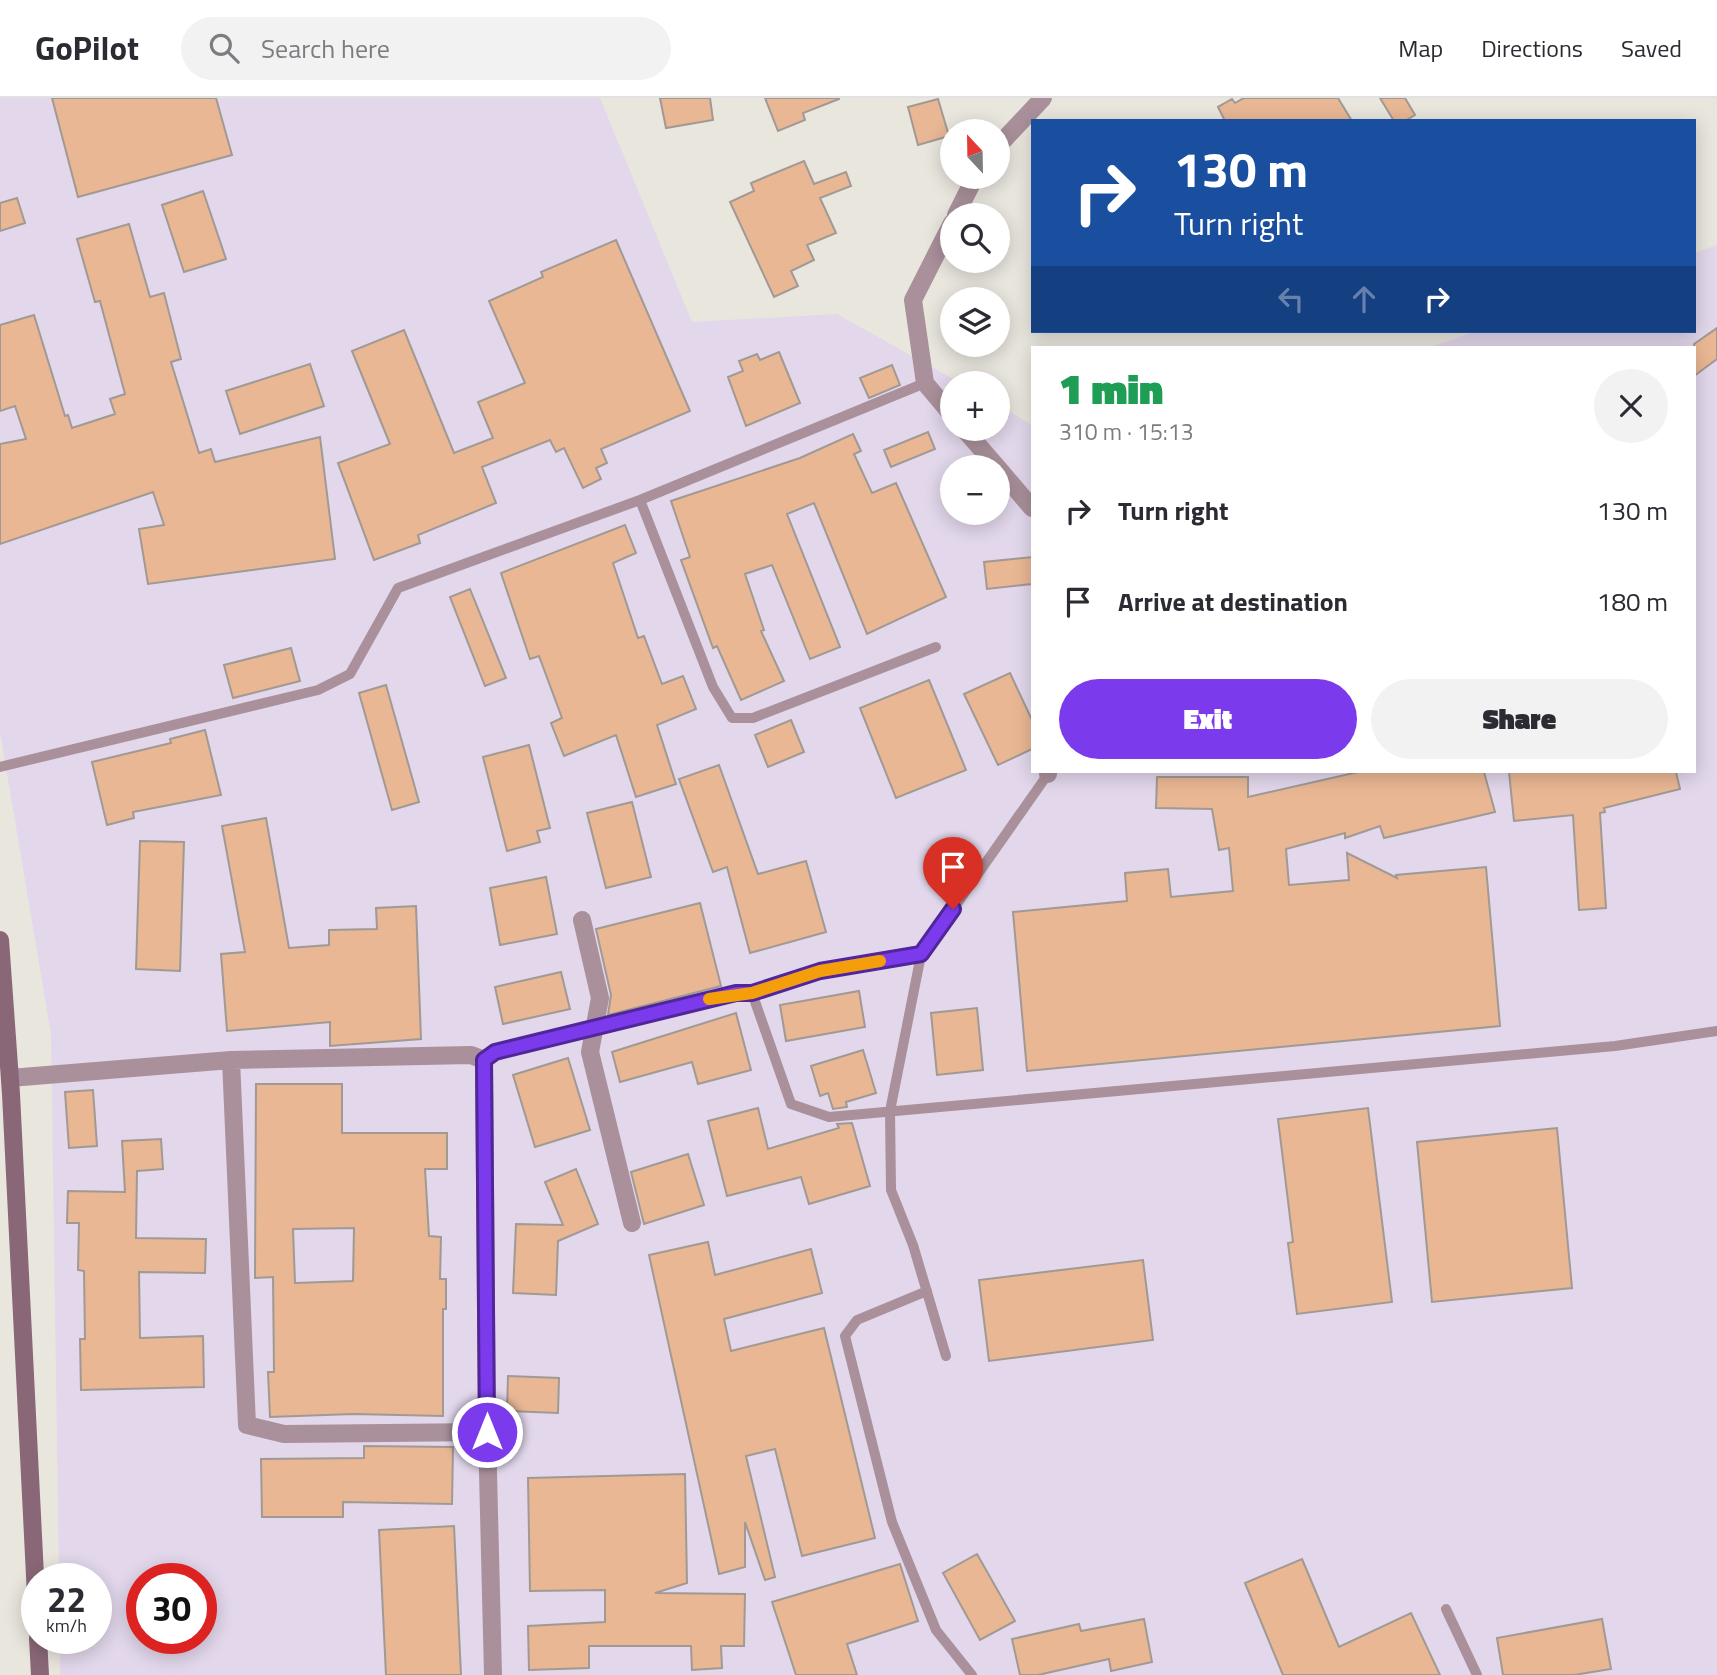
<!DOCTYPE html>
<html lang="en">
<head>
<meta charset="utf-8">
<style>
	body { margin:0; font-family:"Titillium Web",sans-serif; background:#f2f2f3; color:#2b2b33; height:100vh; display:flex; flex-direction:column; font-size:26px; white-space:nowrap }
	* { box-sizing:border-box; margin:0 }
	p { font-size:23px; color:#7c7c81 }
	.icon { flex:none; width:38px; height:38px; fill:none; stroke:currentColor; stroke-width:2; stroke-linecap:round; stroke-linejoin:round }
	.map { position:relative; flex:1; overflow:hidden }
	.side { position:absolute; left:1031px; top:248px; width:665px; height:427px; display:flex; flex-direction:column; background:#fff; border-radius:0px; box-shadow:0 4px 18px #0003 }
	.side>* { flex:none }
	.hud { position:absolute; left:1031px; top:21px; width:665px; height:214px; border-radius:0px; box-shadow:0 4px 18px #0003; background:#1a4fa0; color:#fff; overflow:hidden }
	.needle { width:46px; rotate:338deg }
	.controls { position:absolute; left:940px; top:21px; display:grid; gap:14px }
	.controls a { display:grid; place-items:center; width:70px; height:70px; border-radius:50%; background:#fff; box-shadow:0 4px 18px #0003; font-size:35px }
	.speed { position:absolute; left:21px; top:1465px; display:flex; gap:14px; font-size:35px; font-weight:700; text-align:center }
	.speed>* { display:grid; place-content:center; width:91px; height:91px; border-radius:50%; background:#fff; box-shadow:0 4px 18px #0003; line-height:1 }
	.speed small { font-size:18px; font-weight:400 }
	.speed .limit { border:10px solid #d22; background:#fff; color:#111 }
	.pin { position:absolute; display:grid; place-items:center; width:60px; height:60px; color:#fff; margin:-72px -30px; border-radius:50% 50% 50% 0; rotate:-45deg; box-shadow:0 0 7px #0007 }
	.pin .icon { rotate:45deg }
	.me { position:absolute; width:77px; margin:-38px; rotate:0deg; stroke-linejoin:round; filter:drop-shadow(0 0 5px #0008) }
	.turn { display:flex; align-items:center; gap:24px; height:147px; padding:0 28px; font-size:32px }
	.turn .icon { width:91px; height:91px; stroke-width:2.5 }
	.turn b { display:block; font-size:49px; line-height:60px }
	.lanes { display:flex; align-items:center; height:66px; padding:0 28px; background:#0003; justify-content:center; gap:35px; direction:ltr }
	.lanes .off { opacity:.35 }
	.round { display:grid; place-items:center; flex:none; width:74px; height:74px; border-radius:37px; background:#f2f2f3 }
	.headline { display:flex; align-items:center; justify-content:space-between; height:119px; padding:0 28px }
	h1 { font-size:42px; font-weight:800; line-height:52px; color:#1e9e55 }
	.cta { display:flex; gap:14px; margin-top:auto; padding:14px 28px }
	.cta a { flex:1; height:80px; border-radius:42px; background:#7c3aed; color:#fff; font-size:28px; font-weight:800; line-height:80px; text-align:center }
	.cta a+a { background:#f2f2f3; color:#2b2b33 }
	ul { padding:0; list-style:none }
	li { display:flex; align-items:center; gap:21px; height:91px; padding:0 28px }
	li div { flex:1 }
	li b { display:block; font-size:26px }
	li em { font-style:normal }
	header { display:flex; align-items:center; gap:42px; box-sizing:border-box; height:98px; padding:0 35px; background:#fff; border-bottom:2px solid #e1e1e2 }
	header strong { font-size:33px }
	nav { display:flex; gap:38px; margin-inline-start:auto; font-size:24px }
	.search { width:490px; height:63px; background:#f2f2f3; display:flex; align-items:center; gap:18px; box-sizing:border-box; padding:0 24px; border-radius:38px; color:#7c7c81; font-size:26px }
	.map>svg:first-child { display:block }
	.industrial { fill:#e2d7eb; fill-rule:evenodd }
	.building { fill:#e9b794; stroke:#a19994; stroke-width:2; fill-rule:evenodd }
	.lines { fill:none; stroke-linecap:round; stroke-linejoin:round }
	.lane { stroke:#a9909b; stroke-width:10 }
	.street { stroke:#a9909b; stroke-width:18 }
	.secondary { stroke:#8a6777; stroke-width:18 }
	.route-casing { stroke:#51269a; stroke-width:18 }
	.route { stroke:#7c3aed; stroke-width:12 }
	.slow { stroke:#f59e0b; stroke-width:12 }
</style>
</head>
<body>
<header>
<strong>GoPilot</strong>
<div class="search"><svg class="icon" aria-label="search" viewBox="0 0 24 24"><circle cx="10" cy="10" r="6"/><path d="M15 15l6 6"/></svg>Search here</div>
<nav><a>Map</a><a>Directions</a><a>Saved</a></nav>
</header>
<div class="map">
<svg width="1717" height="1577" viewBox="0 0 1717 1577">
	<rect width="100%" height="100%" fill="#e9e6de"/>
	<path class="industrial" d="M0,0h600l92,224 145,-8 123,69h-8v46h46v-24l34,20v347h662v-424h-266l49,-17h217v-78l23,-8v1430h-1657v-37h36v-60h-37l-8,-544 -51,-302zM952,369h46v46h-46zM142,1480h59v60h-59z"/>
	<path class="building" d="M52,0h164l16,57 -154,42z
		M660,0h50l3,22 -47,8z
		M765,0h74v1l-36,14 2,7 -27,11z
		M1244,0h94l14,23h-127l-7,-14 14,-8 3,4z
		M1380,0h25l10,17 -10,6h-11z
		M938,1l11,37 -31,9 -10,-38z
		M804,63l10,23 32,-12 5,14 -31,12 16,35 -29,12 7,15 -23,11 7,15 -24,11 -44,-95 24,-11 -3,-8z
		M203,93l23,68 -42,13 -22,-67z
		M17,100l8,25 -25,8v-28z
		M129,126l21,73 14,-4 17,66 -10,3 28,91 12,-4 4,13 105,-25 15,122 -187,25 -9,-55 25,-4 -11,-33 -153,52v-100l26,-5 -11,-33 -15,5v-86l34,-10 31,101 3,-1 4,13 43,-14 -5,-15 15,-5 -25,-93 -5,1 -18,-63z
		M616,142l74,171 -89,38 6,14 -11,5 5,11 -18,9 -19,-40 -8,4 -6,-12 -68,27 14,36 -78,32 2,8 -46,17 -36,-97 52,-19 -38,-93 52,-21 50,123 39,-15 -15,-36 47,-19 -36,-82 54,-24 -2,-5z
		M1717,230v31l-23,17v-32z
		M779,254l21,51 -54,23 -18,-49 15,-6 -4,-10 18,-7 3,6z
		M310,266l14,42 -84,28 -14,-43z
		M892,267l8,20 -31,13 -9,-20z
		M928,334l7,17 -44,18 -7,-17z
		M853,336l8,17 -7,3 18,39 24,-10 50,114 -79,37 -53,-131 -27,11 53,133 -30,12 -38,-94 -27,9 19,56 -3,1 23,50 -43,19 -24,-54 -4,2 -32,-88 9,-3 -19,-56 129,-43z
		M625,427l11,28 -23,10 25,75 6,-2 18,48 21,-8 13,33 -39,16 19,59 -40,13 -20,-62 -52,21 -13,-33 11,-5 -23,-62 -9,3 -29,-86z
		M1032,459v27l-45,5 -3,-27z
		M470,491l36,89 -21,8 -35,-89z
		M291,550l9,33 -67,17 -9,-33z
		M1010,575l22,47v29l-34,16 -34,-71z
		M929,582l37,90 -70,28 -36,-90z
		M386,587l33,117 -27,8 -33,-117z
		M791,622l13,32 -36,15 -13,-32z
		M205,632l16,65 -88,17 1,6 -27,7 -15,-63 79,-19 -1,-4z
		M529,647l21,83 -13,3 3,11 -33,9 -24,-94z
		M719,667l39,109 48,-13 20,71 -76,21 -23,-86 -14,5 -34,-93z
		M1358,674h126l11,40 -111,26 -4,-12 -35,12v-5l-59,16 3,36 60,-5 -2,-27 50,25 -1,-3 90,-8 14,159 -473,45 -14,-159 114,-11 -2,-28 43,-4 3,28 62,-6 -4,-43 -10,2 -7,-41 -56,-1 1,-31h91v20z
		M1509,674h167l4,17 -76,19 1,4 -5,1 6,95 -27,2 -6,-95 -59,6z
		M632,704l19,75 -45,11 -19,-75z
		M266,720l23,130 40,-3v-15l48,-1 -1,-21 40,-2 5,133 -91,7v-24l-103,9 -6,-77 24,-2 -23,-126z
		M140,743l44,1 -4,129 -44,-2z
		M546,779l11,57 -57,11 -10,-57z
		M700,805l21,83 -113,29 3,-20 -15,-66z
		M561,874l9,37 -67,15 -8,-37z
		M859,893l6,36 -79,14 -6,-36z
		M977,910l6,62 -46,5 -6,-62z
		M736,915l15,57 -53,14 -6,-22 -72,20 -8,-30z
		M863,952l13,43 -30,9 1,5 -14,2 -5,-16 -8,3 -9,-30z
		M568,960l22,72 -55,17 -22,-72z
		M256,986h86v49h105v36h-22l4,67 12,1 -1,42h6v30h-3v107l-90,-2 -83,3 -2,-45h6l-1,-95 -18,1zM354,1130l-1,53 -58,2 -2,-54z
		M93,992l4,56 -28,2 -4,-56z
		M758,1010l10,41 71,-21 -2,-4 15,-1 18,63 -61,18 -8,-27 -74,19 -19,-75z
		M1368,1010l24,194 -95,12 -9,-71 5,-1 -15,-123z
		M1557,1030l15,160 -140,14 -15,-160z
		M161,1041l2,30 -26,2 -1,67 70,1 -1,34 -66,-1 1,66 63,-2 1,51 -123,3 -1,-51h5l-1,-68 -6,-1 1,-47h-12l1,-32 57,1 -3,-51z
		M688,1056l16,51 -60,19 -13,-52z
		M576,1071l22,55 -40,17 -2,54 -43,-2 3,-69 47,1 -18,-43z
		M708,1144l7,33 96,-26 11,44 -98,26 7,32 93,-23 51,210 -73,18 -27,-107 -29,7 29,121 -10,3 -20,-58v45l-26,7 -70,-319z
		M1143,1162l10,80 -164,21 -10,-81z
		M508,1278l51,2 -1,35 -51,-2z
		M364,1348l89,1 -1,57 -109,-2v15h-81l-1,-58 103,-1z
		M685,1376l2,109 -32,10 90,1 -1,52h-23l1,22 -30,2 -1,-24h-102v22l-60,2 -1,-44 77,-4v-32l-75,1 -2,-113z
		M454,1428l7,149h-75l-7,-145z
		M977,1456l38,67 -35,19 -37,-67z
		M1302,1461l37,88 72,-34 29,62h-157l-38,-92z
		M900,1466l18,57 -71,23 10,31h-61l-24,-73z
		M1144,1521l8,43 -41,9 -2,-12 -71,16h-18l-8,-36 67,-15 2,7z
		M1602,1521l9,50 -37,6h-71l-6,-37z"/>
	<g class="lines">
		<path class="lane" d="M640,402l73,187 19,31h21l183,-71
			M0,669l318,-77 32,-16 48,-86 242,-88 285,-117
			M752,895l39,111 38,13 786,-71 102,-15
			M484,962l11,-8 241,-59h16l68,-23 101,-15
			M927,1193l-70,29 -12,16 47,186 44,108 36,45
			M946,1258l-33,-111 -22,-55 -1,-79 31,-156 127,-181
			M1446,1511l31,66"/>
		<path class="street" d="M998,48l45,-48
			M956,117l19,-38
			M952,125l-39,77 12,83 27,32
			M964,331l33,38
			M998,370l34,40
			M1048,676v-2
			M582,822l18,78 -10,54 42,171
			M231,962l16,365 37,9 203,-2
			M10,980l221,-18 240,-5 13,5 3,372 6,243"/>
		<path class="secondary" d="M0,842l11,154 26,522
			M38,1540l2,37"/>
	</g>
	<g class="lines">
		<g class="route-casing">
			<path id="route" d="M487,1334l-3,-372 11,-8 241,-59h16l68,-22 101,-17 32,-45"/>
		</g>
		<use href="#route" class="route"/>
		<path class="slow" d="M709,901l43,-6 68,-22 60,-10"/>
	</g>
</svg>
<div class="controls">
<a><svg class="needle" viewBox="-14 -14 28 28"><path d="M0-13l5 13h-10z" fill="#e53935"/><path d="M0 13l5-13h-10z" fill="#7c7c81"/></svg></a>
<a><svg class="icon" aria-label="search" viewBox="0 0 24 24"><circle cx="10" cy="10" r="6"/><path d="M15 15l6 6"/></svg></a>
<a><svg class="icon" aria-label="layers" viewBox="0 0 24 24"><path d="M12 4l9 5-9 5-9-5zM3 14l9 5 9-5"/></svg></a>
<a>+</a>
<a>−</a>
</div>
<div class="speed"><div>22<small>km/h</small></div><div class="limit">30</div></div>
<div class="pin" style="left:953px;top:811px;background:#d93025"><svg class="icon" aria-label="arrive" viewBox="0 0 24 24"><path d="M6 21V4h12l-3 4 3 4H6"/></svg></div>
<svg class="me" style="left:487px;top:1334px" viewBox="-20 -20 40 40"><circle r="17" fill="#7c3aed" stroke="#fff" stroke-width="3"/><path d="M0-11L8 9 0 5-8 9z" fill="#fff"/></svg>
<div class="hud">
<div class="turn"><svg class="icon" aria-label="right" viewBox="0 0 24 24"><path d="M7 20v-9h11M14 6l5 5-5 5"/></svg><div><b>130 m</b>Turn right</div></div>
<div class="lanes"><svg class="icon off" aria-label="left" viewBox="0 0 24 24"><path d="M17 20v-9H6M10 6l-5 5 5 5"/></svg><svg class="icon off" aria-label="ahead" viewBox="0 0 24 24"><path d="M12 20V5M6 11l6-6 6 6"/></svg><svg class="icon" aria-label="right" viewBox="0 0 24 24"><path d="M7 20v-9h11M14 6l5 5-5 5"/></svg></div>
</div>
<section class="side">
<div class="headline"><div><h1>1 min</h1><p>310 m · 15:13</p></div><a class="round"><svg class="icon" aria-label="close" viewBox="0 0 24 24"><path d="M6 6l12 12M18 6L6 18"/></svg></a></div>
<ul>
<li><svg class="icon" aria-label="right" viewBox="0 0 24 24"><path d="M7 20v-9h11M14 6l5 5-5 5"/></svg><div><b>Turn right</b></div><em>130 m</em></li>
<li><svg class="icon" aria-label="arrive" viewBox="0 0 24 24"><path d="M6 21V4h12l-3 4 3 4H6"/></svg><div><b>Arrive at destination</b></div><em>180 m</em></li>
</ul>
<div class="cta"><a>Exit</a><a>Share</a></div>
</section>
</div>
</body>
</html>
